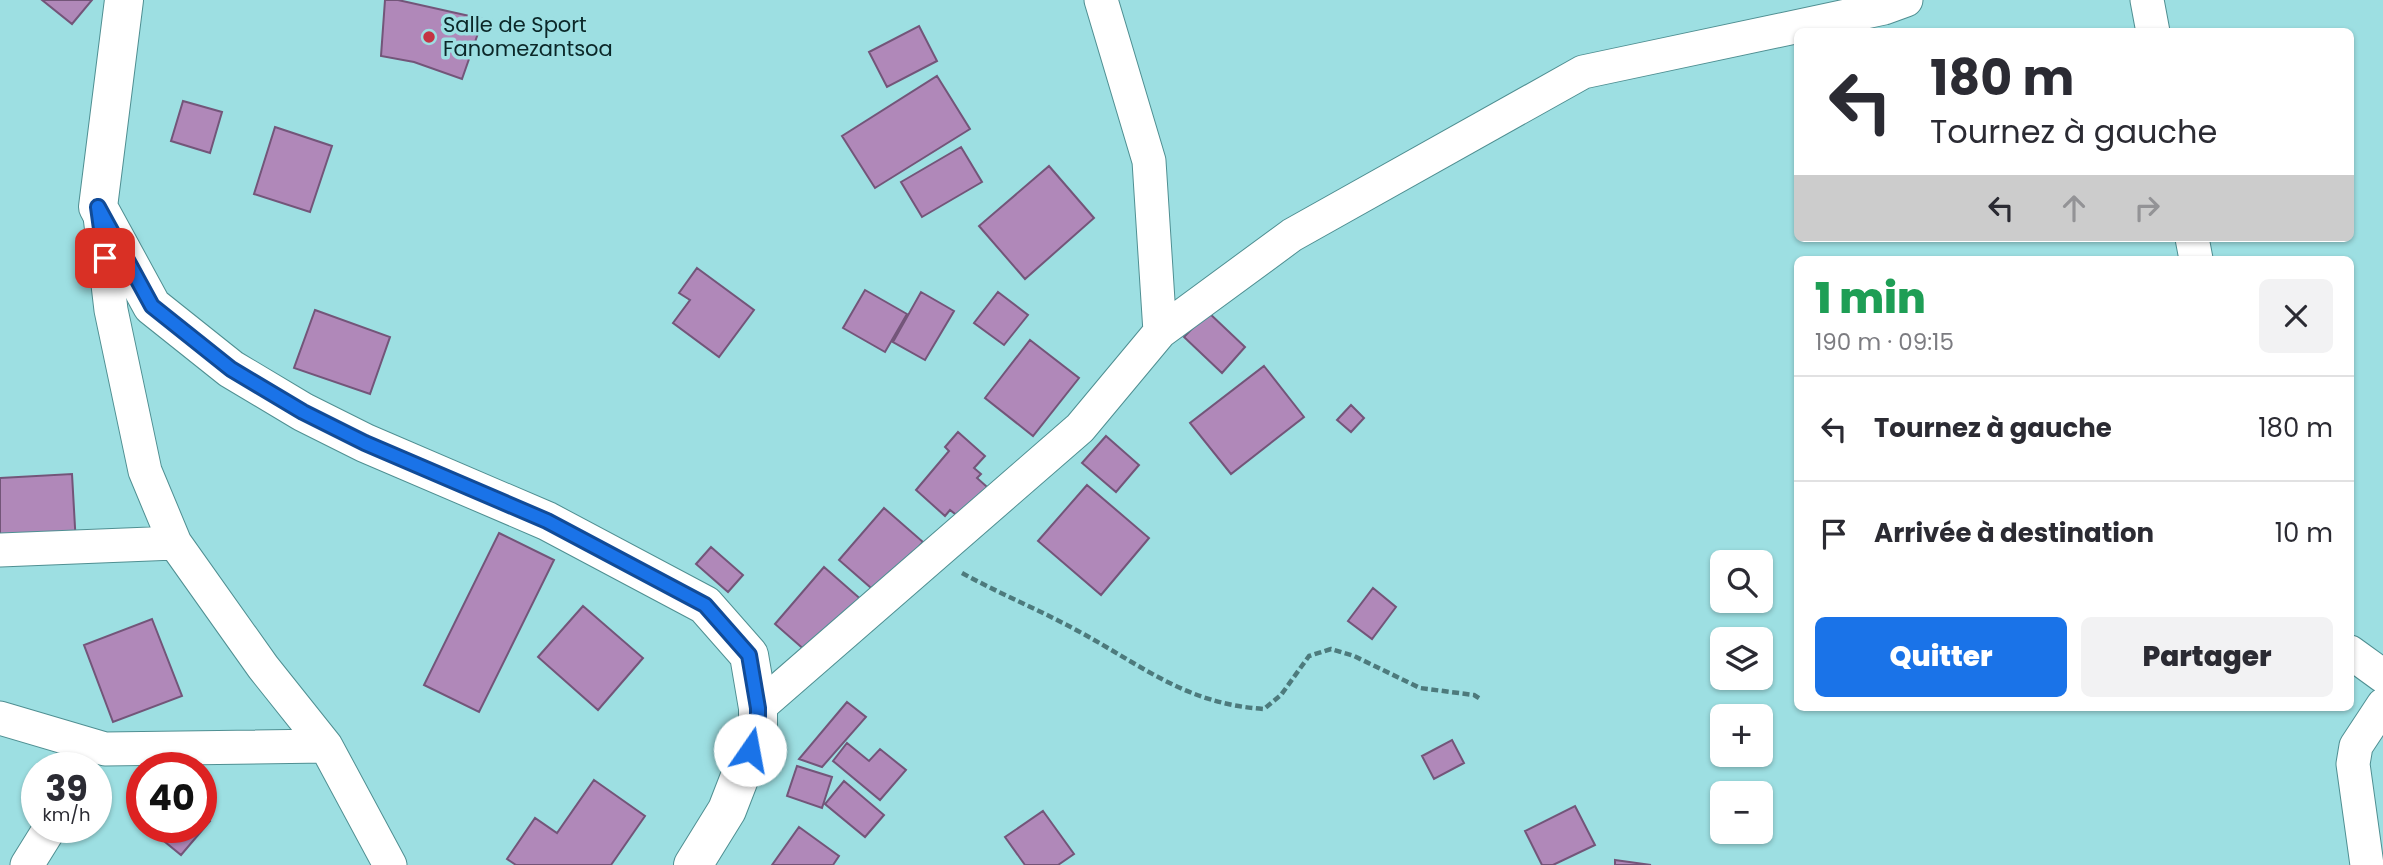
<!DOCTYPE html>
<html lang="fr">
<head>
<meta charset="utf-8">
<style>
	body { margin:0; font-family:Poppins,sans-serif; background:#f2f2f3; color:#2b2b33; height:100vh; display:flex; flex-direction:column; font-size:26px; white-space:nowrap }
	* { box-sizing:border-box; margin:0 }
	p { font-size:23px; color:#7c7c81 }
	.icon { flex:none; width:38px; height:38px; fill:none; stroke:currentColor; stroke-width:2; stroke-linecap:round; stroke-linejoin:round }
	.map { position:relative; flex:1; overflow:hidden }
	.drawer { position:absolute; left:1794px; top:256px; width:560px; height:455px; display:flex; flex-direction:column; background:#fff; border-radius:10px; box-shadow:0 2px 5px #0004 }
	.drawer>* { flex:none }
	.hud { position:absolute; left:1794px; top:28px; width:560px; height:214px; border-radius:10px; box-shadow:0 2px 5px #0004; background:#fff; color:#2b2b33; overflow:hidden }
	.buttons { position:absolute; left:1710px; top:550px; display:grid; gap:14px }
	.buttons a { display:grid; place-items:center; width:63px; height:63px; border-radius:10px; background:#fff; box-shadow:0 2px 5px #0004; font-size:35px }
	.speed { position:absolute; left:21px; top:752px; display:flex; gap:14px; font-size:35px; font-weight:700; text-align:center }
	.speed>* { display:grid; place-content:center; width:91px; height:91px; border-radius:50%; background:#fff; box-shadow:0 2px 5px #0004; line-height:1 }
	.speed small { font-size:18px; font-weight:400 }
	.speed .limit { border:10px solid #d22; background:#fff; color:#111 }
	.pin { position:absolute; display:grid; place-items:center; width:60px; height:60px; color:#fff; margin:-30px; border-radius:14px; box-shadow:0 4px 10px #0006 }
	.me { position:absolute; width:77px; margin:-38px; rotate:12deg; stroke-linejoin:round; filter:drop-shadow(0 0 5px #0008) }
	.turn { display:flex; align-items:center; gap:24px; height:147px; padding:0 21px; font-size:32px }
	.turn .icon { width:91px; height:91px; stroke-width:2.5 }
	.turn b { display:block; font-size:49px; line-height:60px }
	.lanes { display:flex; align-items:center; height:66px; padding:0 21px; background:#0003; justify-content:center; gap:35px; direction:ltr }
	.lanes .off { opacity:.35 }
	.round { display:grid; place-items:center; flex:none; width:74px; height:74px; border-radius:10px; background:#f2f2f3 }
	.summary { display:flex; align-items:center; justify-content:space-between; height:119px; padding:0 21px }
	h1 { font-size:42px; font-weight:800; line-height:52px; color:#1e9e55 }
	.button { display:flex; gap:14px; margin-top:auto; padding:14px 21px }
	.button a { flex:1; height:80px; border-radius:10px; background:#1a73e8; color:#fff; font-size:28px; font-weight:800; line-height:80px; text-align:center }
	.button a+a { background:#f2f2f3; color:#2b2b33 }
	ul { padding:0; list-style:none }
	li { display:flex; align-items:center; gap:21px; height:105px; padding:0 21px; border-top:2px solid #e1e1e2 }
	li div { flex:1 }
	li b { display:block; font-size:26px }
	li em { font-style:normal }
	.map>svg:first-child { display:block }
	.building { fill:#b088b9; stroke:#735579; stroke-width:2 }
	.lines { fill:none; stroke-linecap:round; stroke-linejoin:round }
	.minor-casing { stroke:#4f8f92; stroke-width:35 }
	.tertiary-casing { stroke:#4f8f92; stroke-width:40 }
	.path { stroke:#4d7a7c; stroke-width:4.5; stroke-dasharray:7 3.5; stroke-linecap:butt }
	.minor { stroke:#fff; stroke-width:33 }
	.tertiary { stroke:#fff; stroke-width:38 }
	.route-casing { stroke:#114b97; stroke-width:18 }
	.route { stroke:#1a73e8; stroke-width:12 }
	.poi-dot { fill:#c43443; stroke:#9ddfe2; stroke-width:2.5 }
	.labels { text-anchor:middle; stroke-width:7; stroke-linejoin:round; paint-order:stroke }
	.poi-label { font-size:21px; fill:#0b2728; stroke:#9ddfe2; text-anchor:start }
</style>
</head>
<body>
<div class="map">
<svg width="2383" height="865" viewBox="0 0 2383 865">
	<rect width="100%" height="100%" fill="#9ddfe2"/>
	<path class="building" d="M42,0h50l-20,24z
		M385,0h13l85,19 -21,60 -48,-17 -33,-6z
		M919,26l18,35 -50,26 -18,-35z
		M937,76l33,53 -95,59 -33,-52z
		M183,101l39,11 -12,41 -39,-12z
		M275,127l57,19 -22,66 -56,-18z
		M961,147l21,35 -60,35 -21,-35z
		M1049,166l45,52 -69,61 -46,-53z
		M697,268l57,42 -35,47 -46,-34 17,-23 -11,-7z
		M865,290l42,24 -22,38 -42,-24z
		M921,292l33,19 -29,49 -32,-18z
		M998,292l30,23 -24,30 -30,-22z
		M315,310l75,27 -20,57 -76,-26z
		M1208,312l37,35 -23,26 -38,-36z
		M1030,340l49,38 -46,58 -48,-38z
		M1264,366l40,51 -73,57 -41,-51z
		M1351,405l13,13 -13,14 -14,-12z
		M958,432l27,24 -11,12 7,6 -4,4 18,16 -26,31 -19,-15 -5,6 -29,-26 33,-39 -4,-4z
		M1106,436l33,29 -23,27 -34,-29z
		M72,474l4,71 -76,4v-71z
		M1087,485l62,53 -48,57 -63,-54z
		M884,508l39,34 -45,52 -39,-34z
		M499,533l55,27 -75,152 -55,-27z
		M711,547l32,28 -15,17 -32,-28z
		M824,567l40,35 -49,57 -40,-35z
		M1373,588l23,19 -24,32 -24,-18z
		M583,606l60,52 -45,52 -60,-53z
		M152,619l30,77 -69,26 -29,-77z
		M847,702l19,15 -44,50 -23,-8z
		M1452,740l12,23 -30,16 -12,-23z
		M847,743l22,18 11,-12 26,21 -26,30 -47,-39z
		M797,766l35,11 -10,31 -35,-12z
		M594,780l51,36 -34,49h-95l-9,-6 28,-41 22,15z
		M844,781l40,34 -19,22 -40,-33z
		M1575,806l20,39 -42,20h-11l-17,-34z
		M1043,811l31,43 -16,11h-33l-20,-28z
		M201,813l9,8 -29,34 -33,-27h53z
		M799,827l40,29 -6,9h-61z
		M1615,860l36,5h-36z"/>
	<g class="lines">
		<g class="minor-casing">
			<path id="minor" d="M1101,0l48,161 11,171
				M2147,0l6,32
				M100,216l11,94 34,161 30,72 88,124 63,79 64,119
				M2192,238l4,21
				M0,550l175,-7
				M2350,652l33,24
				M758,708l322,-280 80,-96 132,-97 291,-163 301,-64 22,-8
				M0,718l105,31 221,-3
				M27,865l23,-37
				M2367,865l-14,-101 3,-18 27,-41"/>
		</g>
		<g class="tertiary-casing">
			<path id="tertiary" d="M124,0l-26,207 54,99 79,63 72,43 62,31 182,78 158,84 44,50 9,53v22l-31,80 -34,55"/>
		</g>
		<path class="path" d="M962,573c38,21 78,37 116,58 65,35 108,73 186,78l17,-14 28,-39 22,-7 23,7 66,32 54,7 8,5"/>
		<use href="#minor" class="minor"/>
		<use href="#tertiary" class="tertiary"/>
	</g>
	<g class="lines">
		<g class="route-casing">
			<path id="route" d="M105,258l-7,-51 54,99 79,63 72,43 62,31 182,78 158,84 44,50 9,53v22l-8,20"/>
		</g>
		<use href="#route" class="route"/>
	</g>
	<circle class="poi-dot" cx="429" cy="37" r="7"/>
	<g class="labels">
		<g class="poi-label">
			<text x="443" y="32">Salle de Sport<tspan x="443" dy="24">Fanomezantsoa</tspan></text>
		</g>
	</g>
</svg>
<div class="buttons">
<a><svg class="icon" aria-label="search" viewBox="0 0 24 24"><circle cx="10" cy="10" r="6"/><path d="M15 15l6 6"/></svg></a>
<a><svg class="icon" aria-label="layers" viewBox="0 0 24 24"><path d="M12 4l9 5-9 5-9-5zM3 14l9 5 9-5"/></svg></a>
<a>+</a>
<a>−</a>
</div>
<div class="speed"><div>39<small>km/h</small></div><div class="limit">40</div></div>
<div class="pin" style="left:105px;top:258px;background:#d93025"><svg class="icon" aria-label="arrive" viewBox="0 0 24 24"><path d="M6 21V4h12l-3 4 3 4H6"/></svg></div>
<svg class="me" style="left:750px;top:750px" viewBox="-20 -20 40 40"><circle r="19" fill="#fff"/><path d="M0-13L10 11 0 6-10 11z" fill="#1a73e8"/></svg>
<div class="hud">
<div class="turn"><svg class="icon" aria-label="left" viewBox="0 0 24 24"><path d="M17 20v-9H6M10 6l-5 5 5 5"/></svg><div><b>180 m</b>Tournez à gauche</div></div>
<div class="lanes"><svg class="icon" aria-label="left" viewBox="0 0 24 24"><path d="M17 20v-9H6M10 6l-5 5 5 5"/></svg><svg class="icon off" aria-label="ahead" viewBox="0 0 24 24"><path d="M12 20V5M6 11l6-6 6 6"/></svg><svg class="icon off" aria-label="right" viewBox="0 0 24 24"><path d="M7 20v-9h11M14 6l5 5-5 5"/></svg></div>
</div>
<section class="drawer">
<div class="summary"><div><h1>1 min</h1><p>190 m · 09:15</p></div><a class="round"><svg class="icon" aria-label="close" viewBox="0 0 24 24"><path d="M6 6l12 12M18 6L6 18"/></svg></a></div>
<ul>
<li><svg class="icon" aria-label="left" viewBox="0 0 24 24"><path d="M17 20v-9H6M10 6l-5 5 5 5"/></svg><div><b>Tournez à gauche</b></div><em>180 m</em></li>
<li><svg class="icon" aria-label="arrive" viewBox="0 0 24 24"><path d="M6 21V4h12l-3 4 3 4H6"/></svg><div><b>Arrivée à destination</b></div><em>10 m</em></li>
</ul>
<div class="button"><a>Quitter</a><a>Partager</a></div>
</section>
</div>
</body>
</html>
